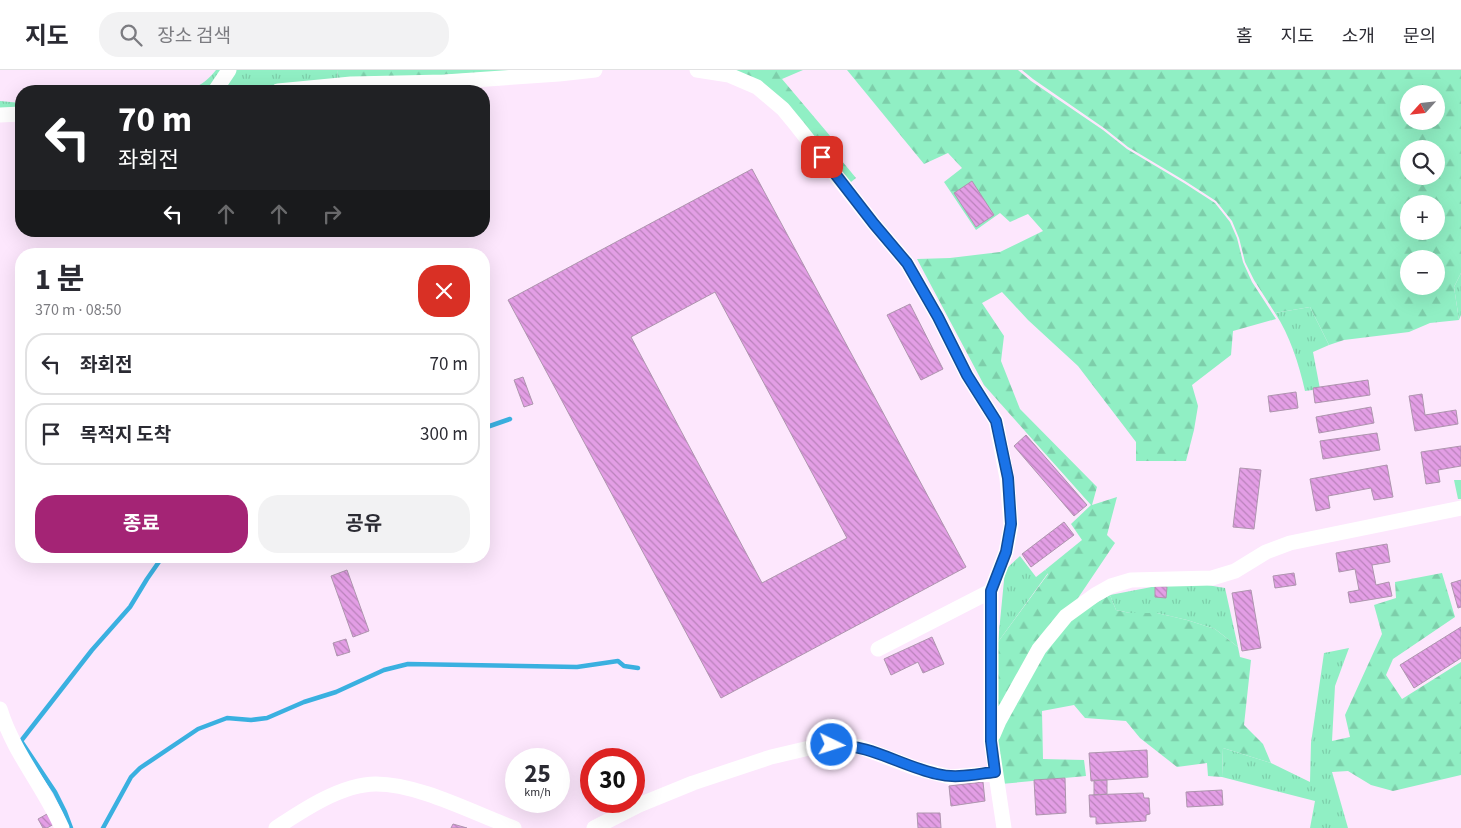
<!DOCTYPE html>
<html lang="ko">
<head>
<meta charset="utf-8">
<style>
	body { margin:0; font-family:"Source Sans 3","Noto Sans KR",sans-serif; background:#f2f2f3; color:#2b2b33; height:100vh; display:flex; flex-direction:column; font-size:19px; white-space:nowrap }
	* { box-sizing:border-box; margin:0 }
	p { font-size:16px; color:#7c7c81 }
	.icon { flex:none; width:28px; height:28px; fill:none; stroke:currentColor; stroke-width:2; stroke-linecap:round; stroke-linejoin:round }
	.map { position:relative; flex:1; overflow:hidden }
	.sheet { position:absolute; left:15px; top:178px; width:475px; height:315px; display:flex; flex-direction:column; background:#fff; border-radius:20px; box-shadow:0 5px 20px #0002 }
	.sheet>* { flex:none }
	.guide { position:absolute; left:15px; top:15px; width:475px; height:152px; border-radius:20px; box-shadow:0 5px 20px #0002; background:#202124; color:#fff; overflow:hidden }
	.needle { width:32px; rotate:243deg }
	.fabs { position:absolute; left:1400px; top:15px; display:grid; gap:10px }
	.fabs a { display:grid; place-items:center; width:45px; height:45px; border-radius:50%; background:#fff; box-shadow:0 5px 20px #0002; font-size:25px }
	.speed { position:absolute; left:505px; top:678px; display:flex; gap:10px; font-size:25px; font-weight:700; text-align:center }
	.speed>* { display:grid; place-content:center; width:65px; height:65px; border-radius:50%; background:#fff; box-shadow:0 5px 20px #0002; line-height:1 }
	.speed small { font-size:12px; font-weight:400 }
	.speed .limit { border:8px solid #d22; background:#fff; color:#111 }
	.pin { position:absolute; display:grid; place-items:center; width:42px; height:42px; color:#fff; margin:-21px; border-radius:10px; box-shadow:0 2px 8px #0006 }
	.me { position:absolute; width:55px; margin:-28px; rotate:94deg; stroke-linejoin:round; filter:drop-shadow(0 0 4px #0008) }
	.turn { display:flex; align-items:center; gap:18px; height:105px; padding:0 20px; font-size:22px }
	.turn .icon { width:65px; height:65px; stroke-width:2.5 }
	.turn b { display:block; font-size:35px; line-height:42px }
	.lanes { display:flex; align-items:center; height:48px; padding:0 20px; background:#0003; justify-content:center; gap:25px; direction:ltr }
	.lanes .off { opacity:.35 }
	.round { display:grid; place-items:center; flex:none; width:52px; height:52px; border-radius:20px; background:#f2f2f3 }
	.overview { display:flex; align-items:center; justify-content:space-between; height:85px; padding:0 20px }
	h1 { font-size:30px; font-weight:700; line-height:38px }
	.cta { display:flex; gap:10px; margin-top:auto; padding:10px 20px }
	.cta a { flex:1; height:58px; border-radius:20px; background:#a42475; color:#fff; font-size:20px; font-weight:700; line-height:58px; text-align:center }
	.cta a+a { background:#f2f2f3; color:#2b2b33 }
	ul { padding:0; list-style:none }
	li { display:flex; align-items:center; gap:15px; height:62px; margin:0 10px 8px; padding:0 10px; border:2px solid #e1e1e2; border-radius:20px }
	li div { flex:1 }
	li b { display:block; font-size:19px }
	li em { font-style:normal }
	header { display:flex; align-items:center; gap:30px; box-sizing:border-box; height:70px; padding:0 25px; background:#fff; border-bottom:1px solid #e1e1e2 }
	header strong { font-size:24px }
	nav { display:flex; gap:28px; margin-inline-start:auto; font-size:18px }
	.search { width:350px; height:45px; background:#f2f2f3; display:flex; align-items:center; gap:12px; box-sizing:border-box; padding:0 18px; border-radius:20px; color:#7c7c81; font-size:19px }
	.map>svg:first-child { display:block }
	.grass { fill:url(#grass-tufts) }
	.forest { fill:url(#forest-firs); fill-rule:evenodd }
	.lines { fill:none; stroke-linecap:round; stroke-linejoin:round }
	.stream { stroke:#3ab0e0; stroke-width:4.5 }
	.building { fill:url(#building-back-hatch); stroke:#ae95ae; fill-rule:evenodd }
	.minor { stroke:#fff; stroke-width:15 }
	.route-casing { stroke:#114b97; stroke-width:12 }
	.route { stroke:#1a73e8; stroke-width:9 }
</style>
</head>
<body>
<header>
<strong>지도</strong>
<div class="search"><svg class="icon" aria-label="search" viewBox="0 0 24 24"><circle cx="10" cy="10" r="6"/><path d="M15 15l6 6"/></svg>장소 검색</div>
<nav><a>홈</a><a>지도</a><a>소개</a><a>문의</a></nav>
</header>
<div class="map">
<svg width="1461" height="758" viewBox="0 0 1461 758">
	<defs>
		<pattern id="grass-tufts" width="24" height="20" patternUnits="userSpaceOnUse" patternTransform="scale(1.25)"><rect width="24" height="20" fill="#90efc4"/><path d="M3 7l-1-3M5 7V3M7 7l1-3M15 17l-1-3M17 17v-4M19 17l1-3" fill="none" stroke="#7dceaa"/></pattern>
		<pattern id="forest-firs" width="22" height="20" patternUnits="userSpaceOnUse" patternTransform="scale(1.25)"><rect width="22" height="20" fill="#90efc4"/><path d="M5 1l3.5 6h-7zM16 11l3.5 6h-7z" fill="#7dceaa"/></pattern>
		<pattern id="building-back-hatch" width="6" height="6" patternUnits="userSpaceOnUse" patternTransform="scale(1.25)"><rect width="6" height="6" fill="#e39ee5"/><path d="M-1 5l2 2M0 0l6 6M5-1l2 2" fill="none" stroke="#ba82bb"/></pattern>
	</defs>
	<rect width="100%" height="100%" fill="#fde7fd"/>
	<path class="grass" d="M216,0h6l-16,21h-31c21,-4 26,-3 41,-21z
		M235,0h102l1,11 -97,10h-17v-4z
		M0,31l21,2v5l-21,2z
		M1461,203v42l-2,5 -5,-33z
		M1310,237l19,38 -16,7 7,37 -15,2c-6,-27 -15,-55 -30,-78z
		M1020,486l16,21 9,-7 3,3 -50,69 7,-72z
		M1201,514l24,4 13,59 -23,-18 -28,-9 -30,-7h-27l-14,-3 -6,-15 52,-10z
		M1349,578l-14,38 -3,55v31l16,56h-38l5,-27 -93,-24 1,-29 48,15 39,19 1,-39 13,-90z"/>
	<path class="forest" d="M337,0h188l-187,11z
		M730,0h73l-21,9 49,58 -4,6 29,35 -5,4 -64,-77z
		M847,0h171l13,11 72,49 24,19 57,34 31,20 15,19 7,16 6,24 9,20 24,37 -43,12 -2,24 -39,30 6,21 -4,24 -8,31h-50v-19l-58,-76 -50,-46 -26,-28 -20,11 22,33 -3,25 19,48 77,78 -5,18 25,-8 -10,38 8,8 -117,174v-75l50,-68 -3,-4 37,-30 -11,-16 20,-19 -107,-120 -67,-126 33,-1 50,-6 43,-21 -15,-17 -18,8 -10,-9 -24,17 -32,-48 18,-14 -14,-15 -24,11z
		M1022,0h439v203l-7,14 5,33 -29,3 -21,9 -65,8 -15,5 -19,-38 -35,6 -21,-33 -9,-18 -6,-24 -7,-17 -16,-20 -31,-20 -57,-34 -24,-19 -71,-49zM1409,24h27v27h-27zM1409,79h27v27h-27zM1409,134h27v27h-27zM1409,189h27v27h-27z
		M1454,410h7v19h-3z
		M1442,503l13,44 -62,42 -7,16 16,24 59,-37v113l-68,16 -22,-6 -23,-14 -16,1v-31l18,-4 -5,-22 37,-81 -8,-29 22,-7 -1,-16z
		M1110,525l6,15 14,3h27l30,7 28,9 23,18 2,10 11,3 -7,65 19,19 8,19 -48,-15 -1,29 -14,-1 -1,-13 -30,4 -37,-29 -14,-17 -41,-3 -11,-13 -32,6 1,48 41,1 2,16 -85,8 -6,-43 49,-93 21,-24 22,-16z"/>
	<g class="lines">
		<path class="stream" d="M484,358l26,-9
			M71,758l-6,-16 -10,-20 -34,-51 71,-91 38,-43 17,-28 16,-23
			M103,758l28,-51 9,-9 58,-39 29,-11 24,2 16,-2 37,-16 32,-10 48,-22 24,-6 169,3 41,-6 6,5 14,2"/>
	</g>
	<path class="building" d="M752,99l214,398 -245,131 -213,-398zM715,222l132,246 -85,45 -131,-246z
		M972,111l22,34 -18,12 -22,-34z
		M910,234l33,65 -22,11 -34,-65z
		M523,307l10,27 -9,3 -10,-27z
		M1368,310l2,15 -55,8 -2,-15z
		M1296,322l2,16 -28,4 -2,-16z
		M1422,324l3,21 31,-5 2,14 -43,7 -6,-35z
		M1371,337l3,16 -55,10 -3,-16z
		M1377,363l3,17 -57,9 -3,-18z
		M1026,365l61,70 -13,11 -60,-70z
		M1461,376v20l-23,4 2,12 -14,2 -5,-32z
		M1387,395l6,32 -19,3 -3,-12 -43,8 2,12 -14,3 -6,-32z
		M1240,398l21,2 -7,59 -21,-2z
		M1064,452l10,13 -43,32 -9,-13z
		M1387,474l3,18 -18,3 4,20 13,-3 3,14 -42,7 -2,-11 11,-2 -4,-21 -16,3 -3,-19z
		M347,500l22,61 -16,6 -22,-61z
		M1294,503l2,12 -21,3 -2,-12z
		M1461,510v27l-3,1 -7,-25z
		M1155,516l12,1 -1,11 -11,-1z
		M1251,520l10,58 -19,3 -10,-58z
		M1461,557v31l-47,30 -14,-23z
		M932,567l12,27 -21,9 -5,-11 -27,13 -7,-16z
		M346,569l4,13 -13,4 -4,-13z
		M1147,680l1,27 -57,4 -2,-28z
		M1065,708l1,35 -30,2 -2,-35z
		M1094,710h13v14l-13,1z
		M983,712l2,19 -34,5 -2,-20z
		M1222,720l1,15 -36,2 -1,-15z
		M1143,723l1,5h5l1,16 -4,1v6l-50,3v-7h-6l-1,-22z
		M917,743h23l1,15h-23z
		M47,744l7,10 -7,4h-4l-5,-9z
		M453,754l14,4h-16z"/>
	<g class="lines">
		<path class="minor" d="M697,0l32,5 28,12 26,22 14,17 77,98 33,39 31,54 29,58 29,46 11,57 4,47 -5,27 -15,39v150l13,87
			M215,21l14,-21
			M278,21l73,-7 94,-2 114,-8 36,-4
			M0,45l21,-1
			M878,579l113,-58
			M0,639c13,43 44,78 62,119
			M993,665l6,-14 40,-72 27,-33 29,-21 16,-9 20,-6 81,-2 23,-7 31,-19 24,-9 171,-35
			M276,758c27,-18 66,-44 100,-44 43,0 97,29 138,44
			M594,758l45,-23 54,-22 78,-26 51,-12h20l18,2 55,21 35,9 45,-4"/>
	</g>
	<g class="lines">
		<g class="route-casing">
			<path id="route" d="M822,87l52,67 33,39 31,54 29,58 29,46 12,57 3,46 -5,28 -15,39v150l4,31c-19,2 -39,7 -58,2 -36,-8 -67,-30 -105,-29"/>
		</g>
		<use href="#route" class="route"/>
	</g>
</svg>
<div class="fabs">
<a><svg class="needle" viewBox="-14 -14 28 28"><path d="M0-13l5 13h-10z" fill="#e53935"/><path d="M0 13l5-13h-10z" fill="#7c7c81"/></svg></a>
<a><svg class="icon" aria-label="search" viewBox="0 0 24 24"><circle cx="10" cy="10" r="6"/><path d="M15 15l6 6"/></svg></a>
<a>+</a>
<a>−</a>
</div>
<div class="speed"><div>25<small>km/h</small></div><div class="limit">30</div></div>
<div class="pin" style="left:822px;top:87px;background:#d93025"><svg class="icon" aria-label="arrive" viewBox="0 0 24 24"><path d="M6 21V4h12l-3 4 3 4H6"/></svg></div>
<svg class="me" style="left:832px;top:675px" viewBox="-20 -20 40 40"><circle r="17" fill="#1a73e8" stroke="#fff" stroke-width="3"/><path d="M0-11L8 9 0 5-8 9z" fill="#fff"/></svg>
<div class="guide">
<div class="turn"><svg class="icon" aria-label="left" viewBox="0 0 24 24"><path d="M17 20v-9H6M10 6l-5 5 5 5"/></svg><div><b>70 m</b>좌회전</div></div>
<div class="lanes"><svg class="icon" aria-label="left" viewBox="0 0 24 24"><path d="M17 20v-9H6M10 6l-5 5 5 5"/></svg><svg class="icon off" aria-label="ahead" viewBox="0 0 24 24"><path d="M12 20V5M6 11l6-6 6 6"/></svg><svg class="icon off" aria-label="ahead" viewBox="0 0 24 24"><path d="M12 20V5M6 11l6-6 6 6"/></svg><svg class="icon off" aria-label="right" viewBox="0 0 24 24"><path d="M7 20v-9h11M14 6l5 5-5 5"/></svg></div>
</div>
<section class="sheet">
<div class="overview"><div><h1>1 분</h1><p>370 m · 08:50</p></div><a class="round" style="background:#d93025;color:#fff"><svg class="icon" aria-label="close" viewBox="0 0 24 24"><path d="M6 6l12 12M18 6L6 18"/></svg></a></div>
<ul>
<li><svg class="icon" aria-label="left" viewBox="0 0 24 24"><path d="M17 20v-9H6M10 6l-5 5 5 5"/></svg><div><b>좌회전</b></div><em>70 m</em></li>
<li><svg class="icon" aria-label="arrive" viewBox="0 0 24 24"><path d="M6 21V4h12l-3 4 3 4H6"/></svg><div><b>목적지 도착</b></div><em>300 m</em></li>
</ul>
<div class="cta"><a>종료</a><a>공유</a></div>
</section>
</div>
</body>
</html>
